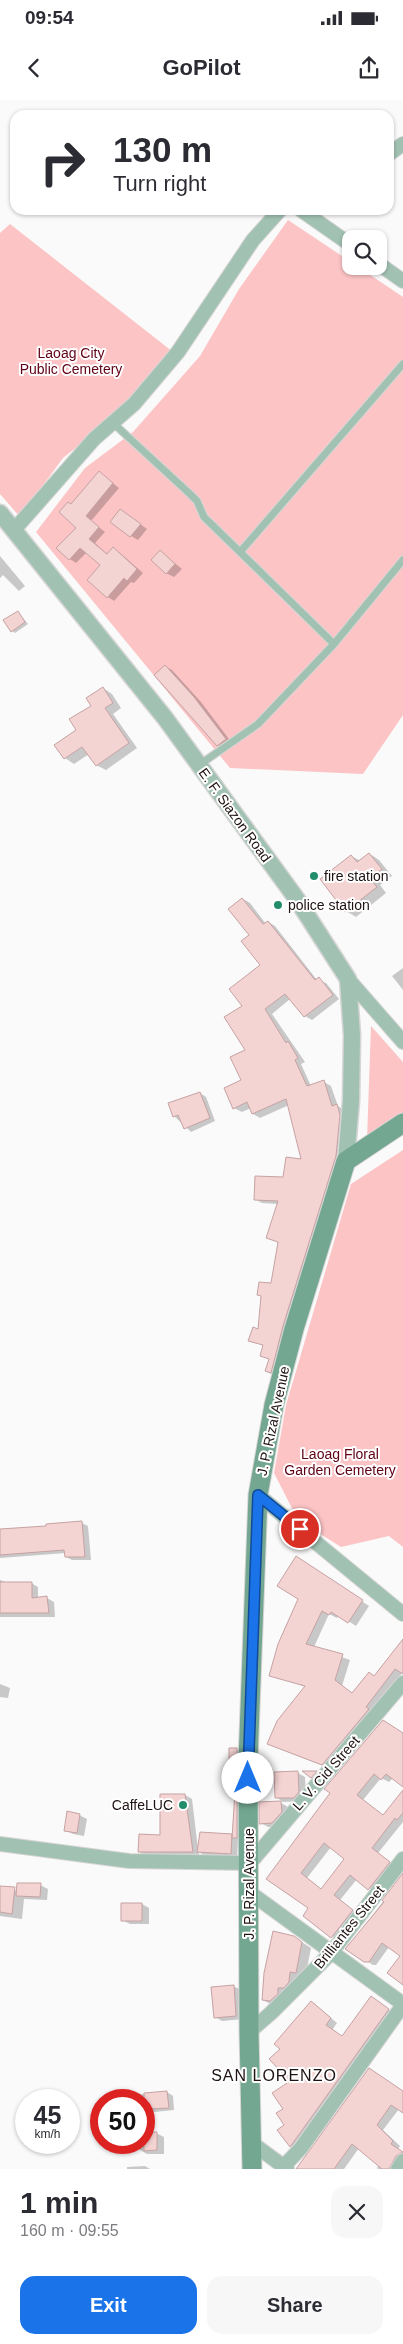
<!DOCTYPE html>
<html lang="en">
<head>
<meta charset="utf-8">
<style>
	body { margin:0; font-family:Helvetica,sans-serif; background:#f7f7f7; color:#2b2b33; height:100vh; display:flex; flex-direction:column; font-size:19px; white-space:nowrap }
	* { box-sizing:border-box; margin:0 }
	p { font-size:16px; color:#7c7c81 }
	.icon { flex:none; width:28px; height:28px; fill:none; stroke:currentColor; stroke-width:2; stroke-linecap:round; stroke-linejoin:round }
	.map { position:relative; height:2069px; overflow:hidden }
	.sheet { display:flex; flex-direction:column; background:#fff; flex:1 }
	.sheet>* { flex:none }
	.hud { position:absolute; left:10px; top:10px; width:384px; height:105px; border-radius:15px; box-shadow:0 1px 4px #0004; background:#fff; color:#2b2b33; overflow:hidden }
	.buttons { position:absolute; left:342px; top:130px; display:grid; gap:10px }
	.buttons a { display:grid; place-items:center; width:45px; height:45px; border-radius:10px; background:#fff; box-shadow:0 1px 4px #0004; font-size:25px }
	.speed { position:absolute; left:15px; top:1989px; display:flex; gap:10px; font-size:25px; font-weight:700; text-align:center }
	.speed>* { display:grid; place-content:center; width:65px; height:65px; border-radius:50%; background:#fff; box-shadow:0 1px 4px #0004; line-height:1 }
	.speed small { font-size:12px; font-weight:400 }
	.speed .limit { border:8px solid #d22; background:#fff; color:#111 }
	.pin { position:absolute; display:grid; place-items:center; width:42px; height:42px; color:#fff; margin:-21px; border:2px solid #fff; border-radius:50%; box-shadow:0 1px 5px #0007 }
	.me { position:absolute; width:55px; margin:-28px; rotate:0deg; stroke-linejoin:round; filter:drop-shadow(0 0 4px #0008) }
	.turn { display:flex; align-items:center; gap:18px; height:105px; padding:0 20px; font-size:22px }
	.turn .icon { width:65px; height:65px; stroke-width:2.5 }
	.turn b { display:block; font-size:35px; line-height:42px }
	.round { display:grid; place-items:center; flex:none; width:52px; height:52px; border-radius:15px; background:#f7f7f7 }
	.head { display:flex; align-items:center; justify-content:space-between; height:85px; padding:0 20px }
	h1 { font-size:30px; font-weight:700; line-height:38px }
	.cta { display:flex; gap:10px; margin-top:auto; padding:10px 20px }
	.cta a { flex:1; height:58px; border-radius:15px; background:#1a73e8; color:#fff; font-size:20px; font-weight:700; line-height:58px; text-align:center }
	.cta a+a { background:#f7f7f7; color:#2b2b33 }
	.status { display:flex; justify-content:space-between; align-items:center; height:35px; padding:0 25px; background:#fff; direction:ltr }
	.status svg { height:14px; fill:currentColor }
	header { display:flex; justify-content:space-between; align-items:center; height:65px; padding:0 20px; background:#fff; font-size:22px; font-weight:700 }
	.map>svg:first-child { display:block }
	.green { fill:#fcc4c5 }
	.shadow { fill:#0003; fill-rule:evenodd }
	.building { fill:#f4d3d3; stroke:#c6a2a3; fill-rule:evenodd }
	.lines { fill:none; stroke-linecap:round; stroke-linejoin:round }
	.service-casing { stroke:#d7d5d5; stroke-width:9 }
	.minor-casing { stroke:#d7d5d5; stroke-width:16 }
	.tertiary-casing { stroke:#d7d5d5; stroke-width:19 }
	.secondary-casing { stroke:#d7d5d5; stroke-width:21 }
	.service { stroke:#a1c2b3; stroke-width:7 }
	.minor { stroke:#a1c2b3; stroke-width:14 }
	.tertiary { stroke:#a1c2b3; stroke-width:16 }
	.secondary { stroke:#73a791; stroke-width:19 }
	.route-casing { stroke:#114b97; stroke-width:12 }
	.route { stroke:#1a73e8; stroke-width:9 }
	.poi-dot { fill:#218d6b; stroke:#fff; stroke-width:2 }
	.labels { text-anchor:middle; stroke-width:4; stroke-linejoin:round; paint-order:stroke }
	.park-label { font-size:14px; fill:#5f0016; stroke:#fff }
	.street-label { font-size:14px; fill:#1e1212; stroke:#fff }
	.poi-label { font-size:14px; fill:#1e1212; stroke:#fff; text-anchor:start }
	.quarter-label { font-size:16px; letter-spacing:1px; fill:#1e1212; stroke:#fff }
</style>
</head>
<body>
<div class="status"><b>09:54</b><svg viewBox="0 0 49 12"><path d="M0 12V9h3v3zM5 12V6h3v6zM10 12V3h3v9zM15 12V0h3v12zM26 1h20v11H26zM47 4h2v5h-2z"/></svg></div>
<header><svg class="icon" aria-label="back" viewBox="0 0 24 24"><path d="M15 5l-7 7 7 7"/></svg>GoPilot<svg class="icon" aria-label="share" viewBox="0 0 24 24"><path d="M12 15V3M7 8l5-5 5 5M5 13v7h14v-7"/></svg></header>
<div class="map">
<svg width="403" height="2069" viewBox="0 0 403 2069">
	<rect width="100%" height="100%" fill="#fafafa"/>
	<path class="green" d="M288,120l63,42v4h6l46,31v418l-40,59 -133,-6 -194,-236 49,-64 48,-36 67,-76 39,-67z
		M10,124l163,128 -55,62 -55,44 -43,59 -20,-23v-261z
		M371,926l32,36v51l-36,27z
		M403,1050v397l-14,-11 -48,11 -43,-27 -24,-47 12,-68 65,-221z"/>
	<path class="shadow" d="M105,377l14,11 -28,33 14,11 -10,11 13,12 5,-6 7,4 23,20 -9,10 -3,-1 -17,19 -6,-4 -6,-32 -15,-13 -11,11 -6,-4 7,-32 -5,-22z
		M121,410l26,19 -9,11 -7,-4z
		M160,451l22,18 -8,8 -8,-4z
		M0,456l25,30 -6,5 -16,-16 -3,3z
		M18,512l10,12 -13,9 -3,-2z
		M165,566l7,4 29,32 31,41 -8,6 -6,-4z
		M103,588l9,6 9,14 -8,6 24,34 -31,22 -10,-5 -7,-11 -15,10 -9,-6 12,-28z
		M370,754l9,6 13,16 -12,9 6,8 -30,24 -10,-6 5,-55 10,5z
		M243,799l7,4 16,21 2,-2 7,4 42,54 9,3 13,16 -27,21 -7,-4 -15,-17 -18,15 33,48 -4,2 10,22 13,-4 7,4 7,20 6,4 -1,50 -70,215 -7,-4 4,-11 -9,-5 3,-9 -14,-6 9,-10 3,-33 -3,-2 13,-11 7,-41 -11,-5 11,-34 -17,-1 -7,-4 29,-21 19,-17 -14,-56 -29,13 -7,-4 -2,-6 -9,4 -8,-4 8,-27 5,-31 -3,-44 18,-41 -11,-30z
		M403,868v22l-11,-14z
		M200,993l6,4 9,24 -24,11 -17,-16z
		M82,1423l6,3 3,34h-19l-6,-3v-4l-66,5v-29l47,-2z
		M303,1462l66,44 -13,20 -17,-11 -2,3 -8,-4 -15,33 36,13 -8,26 11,8 22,-17 28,-31v26l-74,96 -53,-21 30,-60 -36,-12 30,-76z
		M0,1480l8,3h23l7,4v12l9,-1 7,4 1,15h-55z
		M0,1584l10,4 -2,10 -8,-1z
		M403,1635v51l-10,-8 -4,4 -8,-4 -18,22 21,16 19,-24v30l-25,31 18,14 -20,26 -19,-14 -17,21 19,15 -20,26 -34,-25 5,-8 -42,-29zM331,1747l15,12 -24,31 -15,-12z
		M237,1650l7,4 -3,88 -3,-2 -1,17 -33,-2 -5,-3v3l-53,1 -6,-4 21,-16 24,-41 7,4 6,50 34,-14 2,1 3,-57 -7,-4z
		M298,1673l7,4 1,19 -4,5 -19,1 -7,-5z
		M281,1703l7,4 1,9 -9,11h-12l-7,-4z
		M79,1715l8,4 -3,17 -11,-2 -7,-4z
		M403,1775v108l-2,-27 -12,-9 -13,18h-3l-26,-16z
		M40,1785l8,4 -1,11 -23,-1 -2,20 -22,-3v-29l18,4z
		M142,1804l7,4v16h-19l-8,-4z
		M294,1837l17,11 -6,30 -33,27 -9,-5z
		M233,1886l8,4 2,29 -21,2 -7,-4z
		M378,1901l17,13 -97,135 -7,-3 -12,-16 7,-5 -1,-16 7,-28 -10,-32 30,-47 25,21 -5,7 11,7z
		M167,1992l6,4 1,14 -30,3v-13h-10v-5z
		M403,1992v20l-4,-3 -16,21 17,16 -2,3 5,4v7l-5,9h-20l-1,-1 2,-3 -20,-17 -15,21h-46z
		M144,2033h12l8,4v17h-17l-7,-4v-8h4z
		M145,2066l5,3h-23v-2z"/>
	<path class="building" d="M99,371l14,12 -27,33 13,11 -10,12 18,15 6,-7 24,22 -10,12 -3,-3 -17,20 -20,-18 13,-15 -20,-17 -11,12 -13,-12 20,-20 -17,-16 9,-10 3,2z
		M120,409l21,15 -11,13 -20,-15z
		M160,450l15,14 -9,10 -15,-14z
		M18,511l7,11 -14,10 -8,-12z
		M165,565l29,32 32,42 -9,7 -63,-71z
		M103,587l10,16 -8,5 24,35 -33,23 -14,-19 -18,12 -10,-14 22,-15 -7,-11 22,-13 -5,-8z
		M369,753l13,16 -12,10 7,8 -32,25 -25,-33 31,-24 6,7z
		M242,798l21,26 5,-3 47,59 4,-3 14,18 -29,22 -19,-23 -20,15 21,34 2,-2 10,17 -3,2 12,26 17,-6 8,26 5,-2 3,11 -4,41 -53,170 -12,47 -6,-2 4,-12 -9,-3 3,-11 -15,-4 5,-14 5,2 3,-33 -4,-1 2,-13 12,1 7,-41 -12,-4 12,-37 -24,-1 1,-24 28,1 3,-20 15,2 -15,-60 -34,15 -5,-12 -14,7 -9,-21 17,-8 -11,-23 15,-7 -21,-33 18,-11 -13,-17 31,-24 -19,-24 8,-6 -21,-26z
		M200,992l10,26 -26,11 -6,-14 -5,2 -5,-14z
		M82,1421l3,36h-20l-1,-7 -64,5v-26l46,-3v-2z
		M296,1456l67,44 -15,23 -17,-11 -2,3 -7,-4 -16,33 37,10 -8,26 17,13 17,-21 5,4 29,-37v35l-8,-5 -29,38 3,2 -47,56 -55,-21 10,-23 28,-35 -36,-10 9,-32 20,-45 -21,-13z
		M0,1482h32v16l15,-2 2,17h-49z
		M383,1620l20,13v54l-17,-13 -5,6 -7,-6 -17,21 26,20 20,-25v23l-6,7 -2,-2 -23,30 18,14 -22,28 -18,-15 -16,20 19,15 -22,28 -28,-22 5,-8 -42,-29 64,-86 -6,-4zM324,1743l20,16 -23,30 -20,-16z
		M229,1648h8v90h-5l4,-63 -7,1z
		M298,1671l1,21 -5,6h-19l-1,-26z
		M302,1671h15l-6,7z
		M160,1694h25l8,58h-55l1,-18 21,1z
		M281,1701l1,11 -10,11 -13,1v-22z
		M67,1711l13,3 -3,19 -13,-2z
		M200,1732l32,2 -1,20 -34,-2z
		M403,1773v112l-16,-12 13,-17 -18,-13 -13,19h-5l-19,-13 39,-47 -2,-2z
		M17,1783h24l-1,14 -24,-1z
		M0,1786l15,1 -3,27 -12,-2z
		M121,1803h21v18h-21z
		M273,1831l21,5 8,6 -6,31 -6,-1 -1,10 -5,6h-6v6l-8,7 -8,-1 2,-27z
		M234,1885l2,31 -22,2 -3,-31z
		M371,1896l18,13 -99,138 -13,-17 7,-5 -8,-12 7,-4 -11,-16 18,-12 -21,-22 11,-10 -6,-5 37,-43 20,17 -5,7 16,11z
		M369,1968l34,23v22l-12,-8 -14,20 16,16 -2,3 12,8 -7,4 -7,13h-7l-30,-25 -18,25h-38z
		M167,1991l2,17 -20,1v-3l-5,1v-14z
		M144,2032h13v18l-13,1z"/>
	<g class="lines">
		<g class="service-casing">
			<path id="service" d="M113,323l77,71 7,7 7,16 36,35
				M334,544l-94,-92 163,-188
				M199,665l59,-41 76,-80 69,-84"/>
		</g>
		<g class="minor-casing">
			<path id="minor" d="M389,54l14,-10
				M301,110l50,35
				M379,164l24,17
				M14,430l80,-91 40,-35 44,-52 75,-112 27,-30
				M348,879l55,63
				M258,1395l145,119
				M0,1744l129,17 121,2 153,-180
				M249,1792l154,112
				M249,1932l22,-19 60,-60 72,-94
				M252,2043l35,26
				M284,2066l17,-18 102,-143
				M398,2069l5,-8"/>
		</g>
		<g class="tertiary-casing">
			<path id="tertiary" d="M0,413l165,205 131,180 52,81 4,56 -1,66 -5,60"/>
		</g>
		<g class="secondary-casing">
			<path id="secondary" d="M252,2069l-3,-137 -1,-271 10,-266 16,-90 20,-76 52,-168 57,-38"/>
		</g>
		<use href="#service" class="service"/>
		<use href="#minor" class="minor"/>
		<use href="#tertiary" class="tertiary"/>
		<use href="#secondary" class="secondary"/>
	</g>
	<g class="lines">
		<g class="route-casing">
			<path id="route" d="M248,1678l10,-283 42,34"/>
		</g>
		<use href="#route" class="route"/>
	</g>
	<g class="poi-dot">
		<circle cx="314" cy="776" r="5"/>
		<circle cx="278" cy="805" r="5"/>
		<circle cx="183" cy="1705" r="5"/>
	</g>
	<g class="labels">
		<g class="park-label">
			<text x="71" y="258">Laoag City<tspan x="71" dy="16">Public Cemetery</tspan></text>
			<text x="340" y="1359">Laoag Floral<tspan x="340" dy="16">Garden Cemetery</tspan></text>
		</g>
		<g class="street-label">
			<text transform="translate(235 715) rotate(54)" y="5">E. F. Siazon Road</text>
			<text transform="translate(273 1321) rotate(-78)" y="5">J. P. Rizal Avenue</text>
			<text transform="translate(326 1673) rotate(-49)" y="5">L. V. Cid Street</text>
			<text transform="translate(249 1784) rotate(-90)" y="5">J. P. Rizal Avenue</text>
			<text transform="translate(349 1827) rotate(-51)" y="5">Brilliantes Street</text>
		</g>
		<g class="poi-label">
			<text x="324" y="781">fire station</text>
			<text x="288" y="810">police station</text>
			<text x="173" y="1710" text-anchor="end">CaffeLUC</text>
		</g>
		<g class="quarter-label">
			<text x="274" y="1981">SAN LORENZO</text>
		</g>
	</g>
</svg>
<div class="buttons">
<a><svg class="icon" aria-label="search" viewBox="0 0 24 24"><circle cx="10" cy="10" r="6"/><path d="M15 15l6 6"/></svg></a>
</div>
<div class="speed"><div>45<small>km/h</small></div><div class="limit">50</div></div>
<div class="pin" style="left:300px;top:1429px;background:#d93025"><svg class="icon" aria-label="arrive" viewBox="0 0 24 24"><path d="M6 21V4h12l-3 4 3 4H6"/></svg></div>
<svg class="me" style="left:248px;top:1678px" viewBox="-20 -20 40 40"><circle r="19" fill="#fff"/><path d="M0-13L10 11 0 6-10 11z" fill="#1a73e8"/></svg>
<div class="hud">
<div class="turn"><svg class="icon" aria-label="right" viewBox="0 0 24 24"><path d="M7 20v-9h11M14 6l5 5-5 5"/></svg><div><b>130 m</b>Turn right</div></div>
</div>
</div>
<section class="sheet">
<div class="head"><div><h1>1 min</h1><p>160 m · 09:55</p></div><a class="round"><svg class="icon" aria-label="close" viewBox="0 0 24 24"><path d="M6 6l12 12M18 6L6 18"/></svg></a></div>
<div class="cta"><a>Exit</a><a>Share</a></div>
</section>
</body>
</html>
